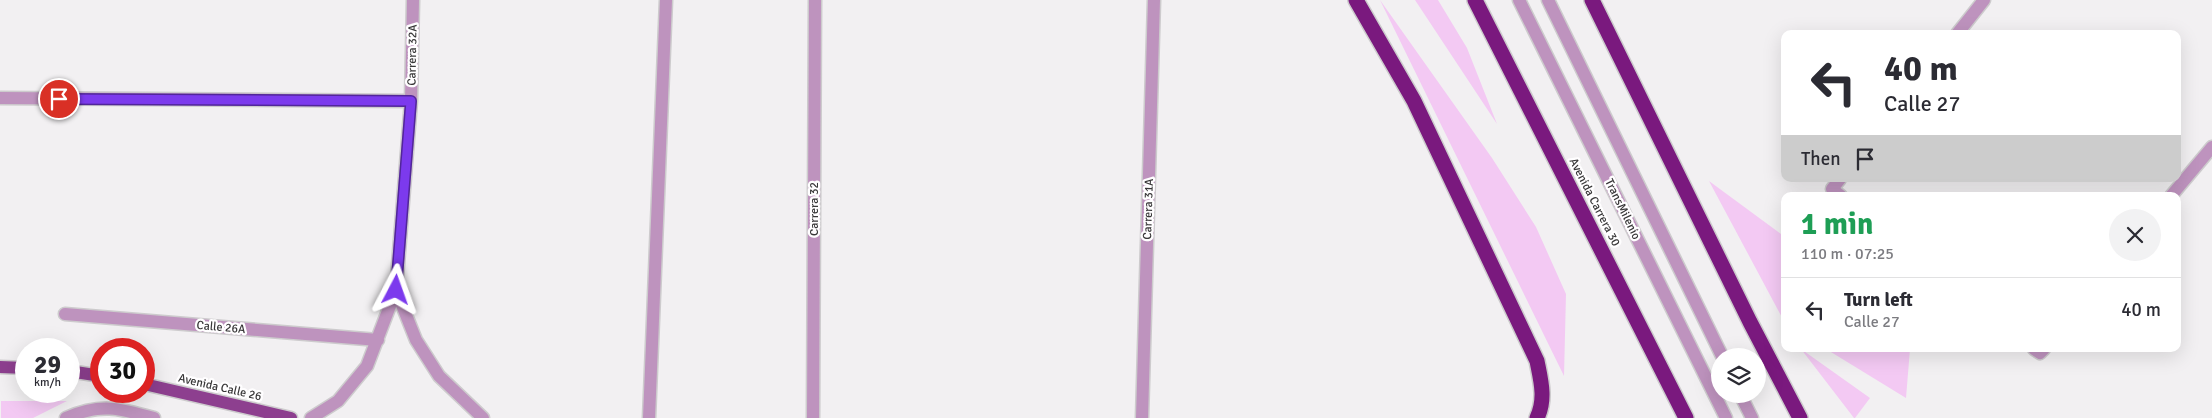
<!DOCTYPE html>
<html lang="en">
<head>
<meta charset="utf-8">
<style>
	body { margin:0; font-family:Signika,sans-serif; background:#f2f2f3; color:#2b2b33; height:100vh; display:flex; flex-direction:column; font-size:19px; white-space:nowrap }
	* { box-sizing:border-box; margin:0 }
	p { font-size:16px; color:#7c7c81 }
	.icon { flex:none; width:28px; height:28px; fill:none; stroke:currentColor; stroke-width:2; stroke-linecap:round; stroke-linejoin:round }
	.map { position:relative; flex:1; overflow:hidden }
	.side { position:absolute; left:1781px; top:192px; width:400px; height:160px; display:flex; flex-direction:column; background:#fff; border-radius:10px; box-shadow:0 5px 20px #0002 }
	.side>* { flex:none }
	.guide { position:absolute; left:1781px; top:30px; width:400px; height:152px; border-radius:10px; box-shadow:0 5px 20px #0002; background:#fff; color:#2b2b33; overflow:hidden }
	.tools { position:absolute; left:1711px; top:348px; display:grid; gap:10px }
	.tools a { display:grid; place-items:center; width:55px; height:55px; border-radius:50%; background:#fff; box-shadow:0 5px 20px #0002; font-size:25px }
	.speed { position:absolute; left:15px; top:338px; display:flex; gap:10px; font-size:25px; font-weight:700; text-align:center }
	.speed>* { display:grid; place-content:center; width:65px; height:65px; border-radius:50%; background:#fff; box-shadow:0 5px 20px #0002; line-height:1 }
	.speed small { font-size:12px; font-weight:400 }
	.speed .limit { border:8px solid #d22; background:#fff; color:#111 }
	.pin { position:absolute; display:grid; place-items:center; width:42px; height:42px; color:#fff; margin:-21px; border:2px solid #fff; border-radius:50%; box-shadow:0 1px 5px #0007 }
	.me { position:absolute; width:55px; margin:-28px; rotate:4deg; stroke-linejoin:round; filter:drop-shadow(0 0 4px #0008) }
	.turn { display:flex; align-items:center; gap:18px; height:105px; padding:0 20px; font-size:22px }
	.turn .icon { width:65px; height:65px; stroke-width:2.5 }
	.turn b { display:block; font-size:35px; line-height:42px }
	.then { display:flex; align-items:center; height:48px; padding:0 20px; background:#0003; gap:10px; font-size:19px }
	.round { display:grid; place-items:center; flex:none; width:52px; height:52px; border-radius:26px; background:#f2f2f3 }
	.overview { display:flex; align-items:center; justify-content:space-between; height:85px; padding:0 20px }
	h1 { font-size:30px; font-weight:700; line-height:38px; color:#1e9e55 }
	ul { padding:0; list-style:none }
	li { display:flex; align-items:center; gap:15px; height:65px; padding:0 20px; border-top:1px solid #e1e1e2 }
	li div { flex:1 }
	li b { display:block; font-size:19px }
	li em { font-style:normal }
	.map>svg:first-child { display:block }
	.green { fill:#f3c9f3 }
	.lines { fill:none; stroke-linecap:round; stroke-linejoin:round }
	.lane-casing { stroke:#cdcbcd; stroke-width:15 }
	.street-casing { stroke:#cdcbcd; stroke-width:15 }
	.primary-casing { stroke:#cdcbcd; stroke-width:15 }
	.highway-casing { stroke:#cdcbcd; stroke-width:18 }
	.lane { stroke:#be93be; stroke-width:12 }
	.street { stroke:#be93be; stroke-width:12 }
	.primary { stroke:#8d3f8f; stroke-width:12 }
	.highway { stroke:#7a197e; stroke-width:15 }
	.route-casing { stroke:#51269a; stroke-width:12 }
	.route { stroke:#7c3aed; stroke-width:9 }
	.labels { text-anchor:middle; stroke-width:4.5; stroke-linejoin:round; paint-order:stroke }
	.street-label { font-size:12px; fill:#383738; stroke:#fffeff }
</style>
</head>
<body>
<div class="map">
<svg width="2212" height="418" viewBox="0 0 2212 418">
	<rect width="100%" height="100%" fill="#f2f0f2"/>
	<path class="green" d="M1380,0l112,158 44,69 30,67 -2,82z
		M1415,0h23l29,48 30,76z
		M1709,181l76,56v86z
		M1801,349l69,49 -15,20h-1z
		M1826,349h84l-4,49z
		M1,401h66l-34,17h-32z"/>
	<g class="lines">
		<g class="lane-casing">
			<path id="lane" d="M1519,0l207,418
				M1548,0l174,356
				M1740,394l12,24
				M66,418c34,-15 53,-10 88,0
				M649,418l17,-418"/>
		</g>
		<g class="street-casing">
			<path id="street" d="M1957,34l27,-34
				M0,98l411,3
				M1840,179l-8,10 9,7
				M2171,196l41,-49
				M396,290l20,50 23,36 44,42
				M65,314l313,26
				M2034,349l6,4 4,-4
				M311,418l27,-17 29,-35 29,-76 15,-189 2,-101
				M813,418l2,-418
				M1142,418l12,-418"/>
		</g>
		<g class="primary-casing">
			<path id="primary" d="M0,367l26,1
				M69,371l32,5
				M144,384l147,34"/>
		</g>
		<g class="highway-casing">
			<path id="highway" d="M1356,0l58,101 123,260c4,20 9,38 0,57
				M1475,0l211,418
				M1592,0l158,322 50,96"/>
		</g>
		<use href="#lane" class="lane"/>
		<use href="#street" class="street"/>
		<use href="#primary" class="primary"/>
		<use href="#highway" class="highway"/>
	</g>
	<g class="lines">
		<g class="route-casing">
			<path id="route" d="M59,99l352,2 -15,189"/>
		</g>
		<use href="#route" class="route"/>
	</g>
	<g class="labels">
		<g class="street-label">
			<text transform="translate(412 55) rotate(-89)" y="4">Carrera 32A</text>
			<text transform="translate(1595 202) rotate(63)" y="4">Avenida Carrera 30</text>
			<text transform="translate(814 209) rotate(-90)" y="4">Carrera 32</text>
			<text transform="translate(1148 209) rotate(-88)" y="4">Carrera 31A</text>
			<text transform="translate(1623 209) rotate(64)" y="4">TransMilenio</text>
			<text transform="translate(221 327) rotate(5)" y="4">Calle 26A</text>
			<text transform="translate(220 387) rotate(13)" y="4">Avenida Calle 26</text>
		</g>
	</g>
</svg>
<div class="tools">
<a><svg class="icon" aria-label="layers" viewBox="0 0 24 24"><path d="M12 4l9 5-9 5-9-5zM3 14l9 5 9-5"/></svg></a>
</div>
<div class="speed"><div>29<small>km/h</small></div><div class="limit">30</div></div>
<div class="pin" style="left:59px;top:99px;background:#d93025"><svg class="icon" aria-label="arrive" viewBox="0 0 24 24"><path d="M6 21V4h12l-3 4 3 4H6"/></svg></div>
<svg class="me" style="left:396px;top:290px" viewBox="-20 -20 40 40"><path d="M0-17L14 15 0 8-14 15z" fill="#7c3aed" stroke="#fff" stroke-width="4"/></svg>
<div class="guide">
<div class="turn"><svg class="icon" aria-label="left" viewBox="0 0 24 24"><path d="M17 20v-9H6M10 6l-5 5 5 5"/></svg><div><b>40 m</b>Calle 27</div></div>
<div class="then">Then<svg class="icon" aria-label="arrive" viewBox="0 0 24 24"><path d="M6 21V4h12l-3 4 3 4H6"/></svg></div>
</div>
<section class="side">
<div class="overview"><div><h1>1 min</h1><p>110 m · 07:25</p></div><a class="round"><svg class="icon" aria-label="close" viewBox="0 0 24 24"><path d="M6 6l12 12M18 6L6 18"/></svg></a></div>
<ul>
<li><svg class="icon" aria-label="left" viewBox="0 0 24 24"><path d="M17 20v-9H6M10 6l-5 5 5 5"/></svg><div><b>Turn left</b><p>Calle 27</p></div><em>40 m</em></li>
</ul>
</section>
</div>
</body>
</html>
